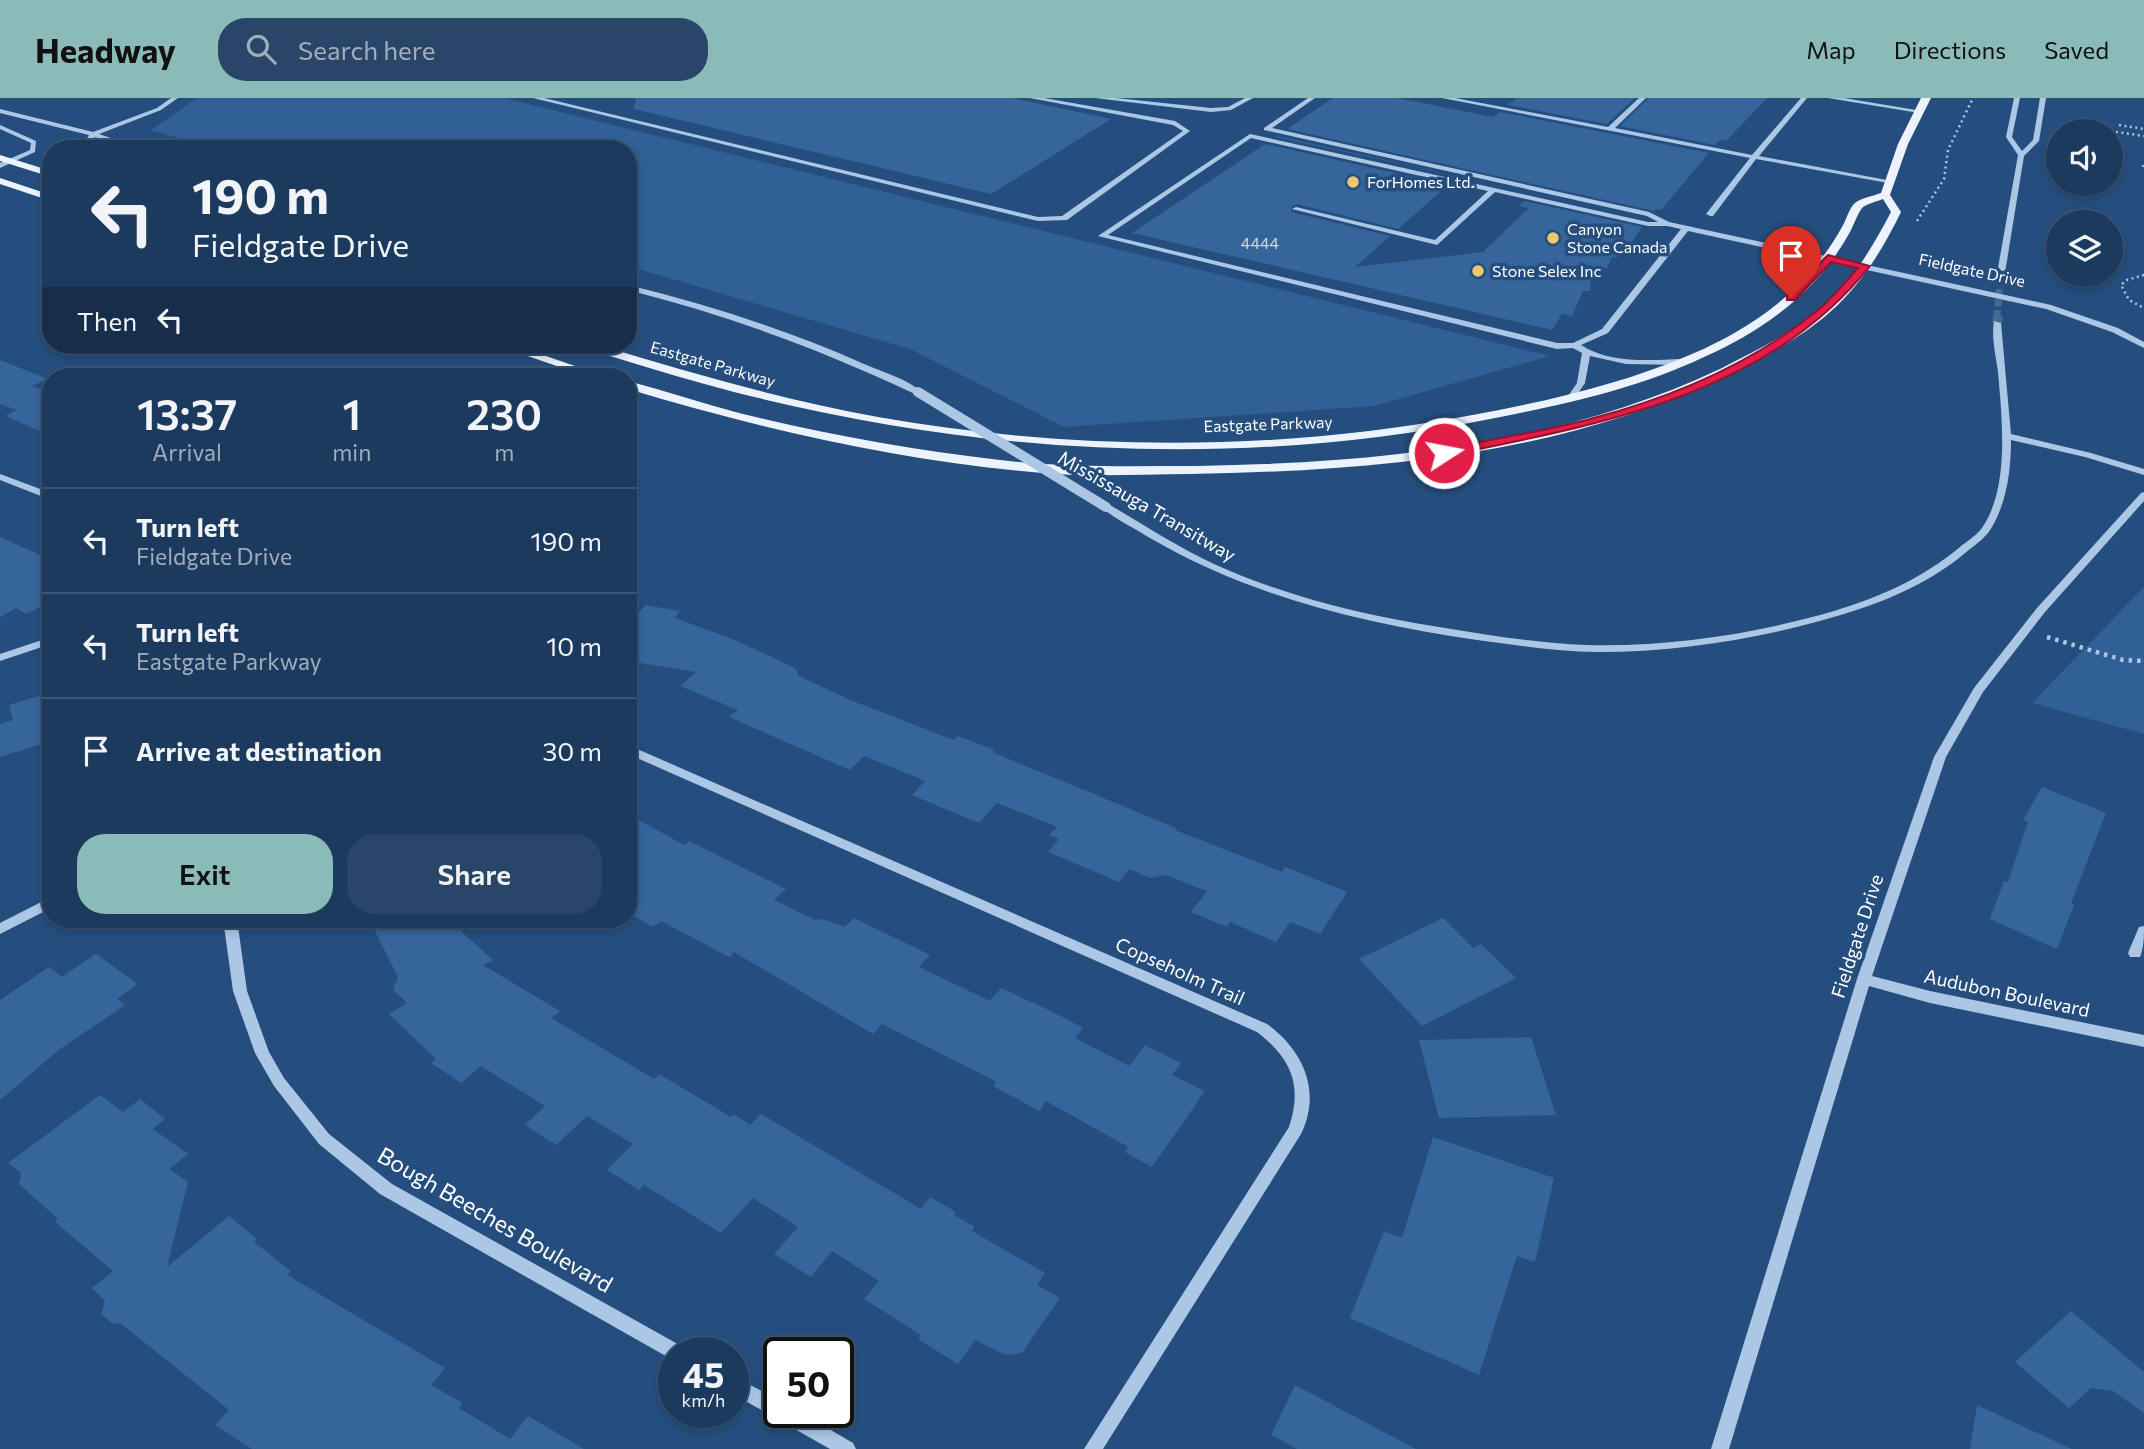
<!DOCTYPE html>
<html lang="en">
<head>
<meta charset="utf-8">
<style>
	body { margin:0; font-family:Commissioner,sans-serif; background:#294567; color:#f1f3f6; height:100vh; display:flex; flex-direction:column; font-size:26px; white-space:nowrap }
	* { box-sizing:border-box; margin:0 }
	p { font-size:23px; color:#a0adbc }
	.icon { flex:none; width:38px; height:38px; fill:none; stroke:currentColor; stroke-width:2; stroke-linecap:round; stroke-linejoin:round }
	.map { position:relative; flex:1; overflow:hidden }
	.sheet { position:absolute; left:42px; top:270px; width:595px; height:560px; display:flex; flex-direction:column; background:#1c3a5e; border-radius:28px; box-shadow:0 4px 10px #0003,0 0 0 2px #3a5473 }
	.sheet>* { flex:none }
	.banner { position:absolute; left:42px; top:42px; width:595px; height:214px; border-radius:28px; box-shadow:0 4px 10px #0003,0 0 0 2px #3a5473; background:#1c3a5e; color:#f1f3f6; overflow:hidden }
	.controls { position:absolute; left:2046px; top:21px; display:grid; gap:14px }
	.controls a { display:grid; place-items:center; width:77px; height:77px; border-radius:50%; background:#1c3a5e; box-shadow:0 4px 10px #0003,0 0 0 2px #3a5473; font-size:35px }
	.speed { position:absolute; left:658px; top:1239px; display:flex; gap:14px; font-size:35px; font-weight:700; text-align:center }
	.speed>* { display:grid; place-content:center; width:91px; height:91px; border-radius:50%; background:#1c3a5e; box-shadow:0 4px 10px #0003,0 0 0 2px #3a5473; line-height:1 }
	.speed small { font-size:18px; font-weight:400 }
	.speed .limit { border:4px solid #111; border-radius:10px; background:#fff; color:#111 }
	.pin { position:absolute; display:grid; place-items:center; width:60px; height:60px; color:#fff; margin:-72px -30px; border-radius:50% 50% 50% 0; rotate:-45deg; box-shadow:0 0 7px #0007 }
	.pin .icon { rotate:45deg }
	.me { position:absolute; width:77px; margin:-38px; rotate:79deg; stroke-linejoin:round; filter:drop-shadow(0 0 5px #0008) }
	.turn { display:flex; align-items:center; gap:24px; height:147px; padding:0 35px; font-size:32px }
	.turn .icon { width:91px; height:91px; stroke-width:2.5 }
	.turn b { display:block; font-size:49px; line-height:60px }
	.then { display:flex; align-items:center; height:66px; padding:0 35px; background:#0003; gap:14px; font-size:26px }
	.eta { display:flex; justify-content:space-evenly; align-items:center; height:119px; text-align:center }
	.eta b { font-size:42px; font-weight:600; line-height:49px }
	.cta { display:flex; gap:14px; margin-top:auto; padding:14px 35px }
	.cta a { flex:1; height:80px; border-radius:28px; background:#8bbbb9; color:#111; font-size:28px; font-weight:600; line-height:80px; text-align:center }
	.cta a+a { background:#294567; color:#f1f3f6 }
	ul { padding:0; list-style:none }
	li { display:flex; align-items:center; gap:21px; height:105px; padding:0 35px; border-top:2px solid #3a5473 }
	li div { flex:1 }
	li b { display:block; font-size:26px }
	li em { font-style:normal }
	header { display:flex; align-items:center; gap:42px; box-sizing:border-box; height:98px; padding:0 35px; background:#8bbbb9; color:#111 }
	header strong { font-size:33px }
	nav { display:flex; gap:38px; margin-inline-start:auto; font-size:24px }
	.search { width:490px; height:63px; background:#294567; display:flex; align-items:center; gap:18px; box-sizing:border-box; padding:0 24px; border-radius:28px; color:#a0adbc; font-size:26px }
	.map>svg:first-child { display:block }
	.green { fill:#306096 }
	.building { fill:#36659b }
	.lines { fill:none; stroke-linecap:round; stroke-linejoin:round }
	.minor-tunnel-far1 { stroke:#466991; stroke-width:7; stroke-dasharray:7 3.5; stroke-linecap:butt }
	.minor-tunnel { stroke:#466991; stroke-width:10; stroke-dasharray:10 4.5; stroke-linecap:butt }
	.path-far1 { stroke:#abc7e5; stroke-width:2.5; stroke-dasharray:2 3.5; stroke-linecap:butt }
	.path { stroke:#abc7e5; stroke-width:4.5; stroke-dasharray:3.5 5; stroke-linecap:butt }
	.minor { fill:#abc7e5; fill-rule:evenodd }
	.major { fill:#ecf3fd; fill-rule:evenodd }
	.minor-bridge { stroke:#abc7e5; stroke-width:10 }
	.route { fill:#e11d48; stroke:#92132f; stroke-width:2 }
	.poi-dot { fill:#efc770; stroke:#254e7e; stroke-width:2.5 }
	.labels { text-anchor:middle; stroke-width:7; stroke-linejoin:round; paint-order:stroke }
	.far-poi-label { font-size:16px; fill:#fff; stroke:#254e7e; text-anchor:start }
	.number-label { font-size:16px; fill:#cdd8e6 }
	.far-street-label { font-size:16px; fill:#fff; stroke:#254e7e }
	.street-label { font-size:19px; fill:#fff; stroke:#254e7e }
	.near-street-label { font-size:23px; fill:#fff; stroke:#254e7e }
</style>
</head>
<body>
<header>
<strong>Headway</strong>
<div class="search"><svg class="icon" aria-label="search" viewBox="0 0 24 24"><circle cx="10" cy="10" r="6"/><path d="M15 15l6 6"/></svg>Search here</div>
<nav><a>Map</a><a>Directions</a><a>Saved</a></nav>
</header>
<div class="map">
<svg width="2144" height="1351" viewBox="0 0 2144 1351">
	<rect width="100%" height="100%" fill="#254e7e"/>
	<path class="green" d="M197,0h307l1046,258 -176,50 -310,21 -154,-78 -282,-83v-117h-412l-65,-19z
		M2144,489v147l-112,-31z"/>
	<path class="building" d="M636,0h376l99,21 -120,75 -357,-85z
		M1333,0h64l96,19 7,-5 209,41 -48,57 -5,-1 -2,2 -367,-82z
		M1517,0h118l-28,26 -99,-19z
		M1649,0h118l-41,43 -6,-1 -5,5 -95,-19z
		M1277,38l181,40 -183,-39z
		M1265,46l183,41 -50,44 -101,-25 -6,3v5l99,24 -35,31 128,-15 46,-44 -11,-2 6,-5 118,26 -14,20h-7l-2,10h-7l-5,11h-6l-3,11h-7l-1,12h-7l-11,25 -10,-2 -10,16 -420,-97z
		M0,262l48,19 -16,7 19,8v42l-46,-20 12,-6 -17,-6z
		M0,439l51,23v42l-25,12 -10,-6 -16,9z
		M645,507l35,6 -5,7 60,22 60,28 4,8 51,24 104,40 4,-4 37,14 -3,2 184,76 -1,2 107,42 3,-5 62,25 -27,42 -30,-12 -14,20 -46,-20 -3,5 -36,-15 16,-21 -41,-16 -16,3 -21,-9 -10,13 -71,-30 11,-13 -10,-4 8,-8 -60,-24 -18,20 -67,-28 13,-14 -61,-25 -14,14 -121,-53 9,-7 -58,-24 16,-14 -68,-11v-35z
		M51,594v49l-51,16v-33l13,-4 -4,-15z
		M2042,689l64,26 -35,90 3,2 -17,44 -67,-30 14,-38 4,1 20,-60 -5,-2z
		M628,716l56,31 5,-4 97,48 -12,11 41,20 9,-1 20,8 10,-9 76,37 -11,12 71,34 11,-13 50,23 32,17 -8,10 54,28 16,-21 36,18 -9,12 33,16 -53,76 -27,-15 3,-5 -82,-46 -7,10 -46,-25 4,-4 -115,-58 -9,10 -139,-82 -5,5 -68,-36 -8,6 -25,-14z
		M1443,820l30,30 8,-4 35,34 -94,48 -63,-67z
		M369,821h86l8,14 30,27 -10,5 77,46 -9,7 103,61 5,-5 72,43 3,-3 16,11 11,-11 160,95 9,-12 26,15 -2,3 21,12 -3,4 73,42 -8,12 23,13 -38,55 -16,2 -31,-15 -17,24 -40,-25 3,-4 -57,-36 15,-18 -47,-30 -21,26 -37,-23 24,-27 -45,-29 -32,35 -77,-48 -5,5 -32,-20 26,-26 -46,-28 -31,29 -31,-20 20,-19 -64,-40 -20,17 -30,-20 5,-4 -47,-45 18,-11 -14,-13 5,-13z
		M96,856l42,30 -21,15 8,6 -65,44 -60,51v-100l49,-33 13,10z
		M1531,939l25,78 -117,3 -20,-78z
		M100,997l23,17 17,-13 25,20 -12,10 35,25 -19,15 19,13 -21,85 62,-51 28,23 -3,3 37,29 -4,4 158,93 -14,17 32,18 -4,5 51,31 18,-23 56,33h-332l-37,-24 14,-15 -109,-87 -7,1 -12,-10 4,-13 -13,-13 21,-17 -58,-49 3,-3 -39,-35 2,-11 -13,-10z
		M1433,1039l121,41 -19,84 -18,-6 -38,119 -129,-57 34,-87 18,7z
		M2071,1213l73,61v41l-31,-22 -22,-3 -22,20 -54,-46z
		M1295,1287l121,64h-119l-26,-14z
		M1977,1307l95,44h-102z"/>
	<g class="lines">
		<path class="minor-tunnel-far1" d="M1997,219l3,-38"/>
		<path class="minor-tunnel" d="M1997,225l1,-7"/>
		<path class="path-far1" d="M2119,27l25,4
			M2116,34l28,4
			M2143,69l1,-3
			M1917,123l27,-42 4,-29 25,-52
			M2144,177l-17,5 -6,5 8,15 15,8"/>
		<path class="path" d="M2047,539l76,23 21,1"/>
		<path class="minor" d="M171,0h7l-17,12 -62,24 44,15h-11l-37,-12 -7,12h-7l8,-14 -89,-22v-4l93,23 64,-24z
			M533,0h11l494,119 24,-1 121,-85 -10,-6 -143,-27h14l131,23 15,10 -123,89 -29,1z
			M1095,0h21l95,10 17,-1 17,-9h8l-22,12 -20,2z
			M1308,0h7l-43,30 377,84 20,10 382,83 67,23 26,14v6l-32,-16 -66,-23 -358,-78 -80,102 -27,12c29,19 68,15 101,14l4,3 -4,3 -56,-1 -36,-8 -5,27 -12,18 -3,1 -4,-3 11,-16 5,-30 -9,-5 -16,1 -459,-113 152,-102 398,88h10l-11,-6 -383,-86v-2zM1251,40l237,53 -53,49 -139,-33 -4,2 145,36 58,-53 153,34h19l14,3 -79,100 -29,14h-16l-449,-108z
			M1442,0h13l153,29 31,-29h7l-31,30 137,27 49,-57h6l-48,58 133,25 -4,2 -132,-24 -43,57h-3l-4,-2 44,-56z
			M1828,0h16l78,13 -3,2z
			M2014,0h6l-8,39 10,14 11,-11 7,-42h6l-7,43 -15,15 -20,123 -4,2 -4,-2 22,-124 -12,-18z
			M0,27l36,16 -1,11 -35,16v-5l30,-13 1,-7 -31,-14z
			M628,187c81,20 160,45 236,79 19,8 43,15 58,28l-7,2c-93,-44 -188,-79 -287,-104z
			M1994,223l7,2 10,111 80,19 53,16v6l-59,-18 -74,-17c0,30 -4,61 -19,87 -5,9 -14,16 -22,22 -37,32 -80,51 -126,65 -79,24 -163,38 -246,38 -40,0 -81,-7 -121,-12 -114,-17 -226,-43 -327,-102 -16,-10 -35,-19 -49,-31l5,-3 4,1c34,20 68,42 104,59 71,32 148,51 225,63 48,8 98,16 147,18 83,2 169,-11 248,-34 46,-14 89,-33 126,-64 7,-6 16,-11 22,-19 28,-41 20,-109 16,-156 -2,-16 -7,-35 -4,-51z
			M0,376l51,19v7l-51,-20z
			M2144,394v9l-99,111 -62,80 -37,65 -74,219 58,15 214,44v12l-214,-44 -61,-17 -140,463h-18l146,-470 77,-222 40,-69 63,-80 104,-115z
			M51,539v7l-51,17v-7z
			M628,647l639,279c36,26 55,67 34,110l-198,315h-19l205,-322c14,-42 2,-69 -32,-95l-629,-278z
			M51,799v11l-51,26v-11z
			M223,821h14l10,72 22,61 15,26 45,56 63,50 291,163 3,6h-12v7l-3,-1 -291,-165 -61,-50 -45,-58 -19,-33 -22,-62z
			M2144,828c0,11 0,21 -4,31h-10l-2,-4 11,-26z
			M733,1278l46,24v12h21l53,31 3,6h-26l-97,-55z"/>
		<path class="major" d="M1921,0h10l-23,46 -18,51 11,17c-18,37 -40,73 -71,100 -30,27 -69,46 -105,64 -167,80 -354,95 -536,98 -43,0 -87,3 -131,0 -146,-10 -290,-43 -430,-85v-8c37,10 74,22 111,32 86,21 173,37 261,47 66,8 130,6 197,6 178,-3 360,-20 523,-97 34,-17 70,-35 99,-59 32,-26 53,-62 72,-98l-8,-13c-5,2 -16,5 -20,8 -5,5 -9,18 -13,25 -10,18 -22,35 -37,51 -30,32 -69,56 -109,74 -67,32 -142,48 -214,62 -252,50 -508,36 -756,-27 -38,-10 -76,-21 -114,-33 -13,-4 -28,-7 -39,-14h18c92,28 185,55 279,72 194,34 396,35 589,-1 77,-14 153,-31 225,-62 42,-18 83,-43 114,-77 14,-15 26,-32 36,-50 4,-6 7,-19 13,-24 6,-5 18,-7 26,-10l17,-49z
			M0,57l51,16v6l-51,-16z
			M0,80l51,17v6l-51,-17z
			M496,247h18l90,31h-18z"/>
		<path class="minor-bridge" d="M918,294l188,115"/>
	</g>
	<path class="route" d="M1828,157l42,11c-103,130 -273,159 -426,190l-6,-3 6,-4c48,-10 98,-17 146,-30 80,-21 163,-56 228,-109 15,-12 27,-28 40,-42l-27,-6 -36,38h-8v-4z"/>
	<g class="poi-dot">
		<circle cx="1353" cy="84" r="7"/>
		<circle cx="1553" cy="140" r="7"/>
		<circle cx="1478" cy="173" r="7"/>
	</g>
	<g class="labels">
		<g class="far-poi-label">
			<text x="1367" y="90">ForHomes Ltd.</text>
			<text x="1567" y="137">Canyon<tspan x="1567" dy="18">Stone Canada</tspan></text>
			<text x="1492" y="179">Stone Selex Inc</text>
		</g>
		<g class="number-label">
			<text x="1260" y="151">4444</text>
		</g>
		<g class="far-street-label">
			<text transform="translate(1972 172) rotate(12)" y="6">Fieldgate Drive</text>
			<text transform="translate(713 266) rotate(16)" y="6">Eastgate Parkway</text>
			<text transform="translate(1268 326) rotate(-2)" y="6">Eastgate Parkway</text>
		</g>
		<g class="street-label">
			<text transform="translate(1147 408) rotate(30)" y="7">Mississauga Transitway</text>
			<text transform="translate(1857 838) rotate(-72)" y="7">Fieldgate Drive</text>
			<text transform="translate(1180 873) rotate(24)" y="7">Copseholm Trail</text>
			<text transform="translate(2007 895) rotate(12)" y="7">Audubon Boulevard</text>
		</g>
		<g class="near-street-label">
			<text transform="translate(495 1122) rotate(30)" y="8">Bough Beeches Boulevard</text>
		</g>
	</g>
</svg>
<div class="controls">
<a><svg class="icon" aria-label="sound" viewBox="0 0 24 24"><path d="M4 9h4l5-4v14l-5-4H4zM17 9q2 3 0 6"/></svg></a>
<a><svg class="icon" aria-label="layers" viewBox="0 0 24 24"><path d="M12 4l9 5-9 5-9-5zM3 14l9 5 9-5"/></svg></a>
</div>
<div class="speed"><div>45<small>km/h</small></div><div class="limit">50</div></div>
<div class="pin" style="left:1791px;top:200px;background:#d93025"><svg class="icon" aria-label="arrive" viewBox="0 0 24 24"><path d="M6 21V4h12l-3 4 3 4H6"/></svg></div>
<svg class="me" style="left:1444px;top:355px" viewBox="-20 -20 40 40"><circle r="17" fill="#e11d48" stroke="#fff" stroke-width="3"/><path d="M0-11L8 9 0 5-8 9z" fill="#fff"/></svg>
<div class="banner">
<div class="turn"><svg class="icon" aria-label="left" viewBox="0 0 24 24"><path d="M17 20v-9H6M10 6l-5 5 5 5"/></svg><div><b>190 m</b>Fieldgate Drive</div></div>
<div class="then">Then<svg class="icon" aria-label="left" viewBox="0 0 24 24"><path d="M17 20v-9H6M10 6l-5 5 5 5"/></svg></div>
</div>
<section class="sheet">
<div class="eta">
<div><b>13:37</b><p>Arrival</p></div>
<div><b>1</b><p>min</p></div>
<div><b>230</b><p>m</p></div>
</div>
<ul>
<li><svg class="icon" aria-label="left" viewBox="0 0 24 24"><path d="M17 20v-9H6M10 6l-5 5 5 5"/></svg><div><b>Turn left</b><p>Fieldgate Drive</p></div><em>190 m</em></li>
<li><svg class="icon" aria-label="left" viewBox="0 0 24 24"><path d="M17 20v-9H6M10 6l-5 5 5 5"/></svg><div><b>Turn left</b><p>Eastgate Parkway</p></div><em>10 m</em></li>
<li><svg class="icon" aria-label="arrive" viewBox="0 0 24 24"><path d="M6 21V4h12l-3 4 3 4H6"/></svg><div><b>Arrive at destination</b></div><em>30 m</em></li>
</ul>
<div class="cta"><a>Exit</a><a>Share</a></div>
</section>
</div>
</body>
</html>
